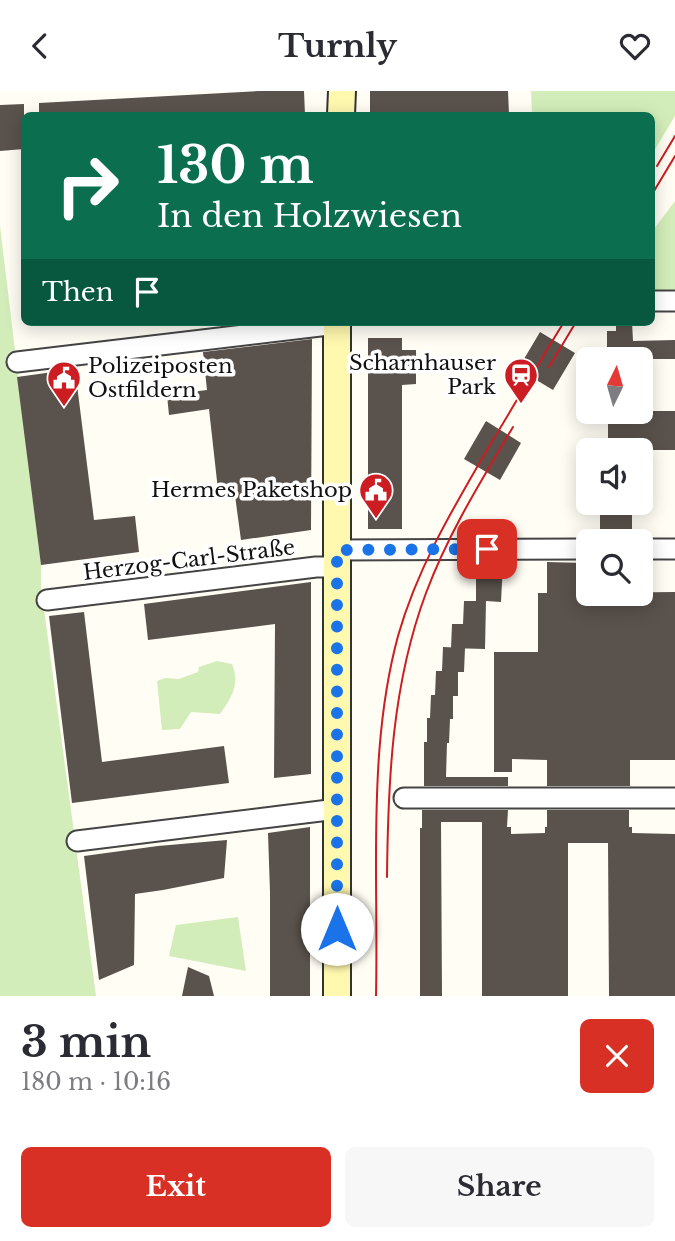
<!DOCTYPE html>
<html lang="en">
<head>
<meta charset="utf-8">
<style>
	body { margin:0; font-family:"Libre Baskerville",serif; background:#f7f7f7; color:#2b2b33; height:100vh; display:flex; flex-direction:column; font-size:26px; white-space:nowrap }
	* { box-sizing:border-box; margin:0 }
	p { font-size:23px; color:#7c7c81 }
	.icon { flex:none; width:38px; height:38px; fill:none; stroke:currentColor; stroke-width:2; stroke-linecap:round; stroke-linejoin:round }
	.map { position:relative; height:905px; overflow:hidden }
	.drawer { display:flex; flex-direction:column; background:#fff; flex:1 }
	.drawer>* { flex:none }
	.hud { position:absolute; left:21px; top:21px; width:634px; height:214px; border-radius:10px; box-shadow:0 4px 18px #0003; background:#0b6e4f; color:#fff; overflow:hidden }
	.needle { width:46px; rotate:5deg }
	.buttons { position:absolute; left:576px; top:256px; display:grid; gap:14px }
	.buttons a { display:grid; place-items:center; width:77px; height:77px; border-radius:10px; background:#fff; box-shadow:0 4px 18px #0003; font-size:35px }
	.pin { position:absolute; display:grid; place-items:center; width:60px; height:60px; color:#fff; margin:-30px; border-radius:14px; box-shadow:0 4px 10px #0006 }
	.me { position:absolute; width:77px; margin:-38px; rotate:0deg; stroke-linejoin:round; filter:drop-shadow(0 0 5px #0008) }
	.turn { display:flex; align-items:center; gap:24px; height:147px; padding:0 21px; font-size:32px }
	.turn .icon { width:91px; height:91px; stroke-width:2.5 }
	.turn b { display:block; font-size:49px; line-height:60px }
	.then { display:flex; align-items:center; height:66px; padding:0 21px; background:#0003; gap:14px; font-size:26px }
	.round { display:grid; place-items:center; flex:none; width:74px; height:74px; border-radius:10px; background:#f7f7f7 }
	.summary { display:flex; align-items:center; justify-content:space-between; height:119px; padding:0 21px }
	h1 { font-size:42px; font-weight:800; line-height:52px }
	.action { display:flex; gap:14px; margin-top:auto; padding:14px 21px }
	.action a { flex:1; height:80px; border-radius:10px; background:#d93025; color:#fff; font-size:28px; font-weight:800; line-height:80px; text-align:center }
	.action a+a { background:#f7f7f7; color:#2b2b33 }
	header { display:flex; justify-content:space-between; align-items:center; height:91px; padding:0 21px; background:#fff; font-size:32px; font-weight:800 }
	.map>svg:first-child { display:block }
	.green { fill:#d3edba }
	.building { fill:#5a524c }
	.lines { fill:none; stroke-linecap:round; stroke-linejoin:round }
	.minor-casing { stroke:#444; stroke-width:23 }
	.secondary-casing { stroke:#333; stroke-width:30 }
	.minor { stroke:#fff; stroke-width:19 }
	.secondary { stroke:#fff8af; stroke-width:26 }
	.tram { stroke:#cc1d22; stroke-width:2 }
	.route { stroke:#1a73e8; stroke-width:12; stroke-dasharray:0 21.6 }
	.labels { text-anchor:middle; stroke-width:7; stroke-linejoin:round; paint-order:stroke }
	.poi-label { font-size:21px; fill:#111; stroke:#fff; text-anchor:end }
	.street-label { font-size:21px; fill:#111; stroke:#fff }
</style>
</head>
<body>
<header><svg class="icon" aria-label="back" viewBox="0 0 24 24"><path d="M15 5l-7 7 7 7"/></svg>Turnly<svg class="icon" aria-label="heart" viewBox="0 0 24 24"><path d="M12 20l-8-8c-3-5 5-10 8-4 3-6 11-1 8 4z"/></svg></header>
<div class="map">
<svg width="675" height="905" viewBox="0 0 675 905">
	<rect width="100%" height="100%" fill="#fffdf4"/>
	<path class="green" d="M531,0h144v25l-24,40v-41h-119z
		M675,110v89h-24v-57z
		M0,135l41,339v22l55,409h-96z
		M217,570l15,3c8,21 0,33 -12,50l-29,-2 -11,17 -18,1 -5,-49 8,-3 14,1 19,-7 1,-5z
		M238,826l8,54 -77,-15 7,-31z"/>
	<path class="building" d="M260,0h44l1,24h-266v-12z
		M370,0h138l1,24h-29v-1l-110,1z
		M24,13v45l-24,2v-46z
		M616,231h16l1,19 42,-1v19h-68v-28h9z
		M540,241l35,21 -22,37 -35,-21z
		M368,247h34v12h14v34l-14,1v144h-34z
		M312,248l-1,191 -70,10 -7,-52 -16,2 -9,-81 -40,6 -2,-20 40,-5 -4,-38z
		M75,278l19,151 41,-4 4,36 -98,13 -24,-188z
		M608,320h67v39h-67z
		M486,330l35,22 -21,37 -36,-21z
		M600,411h32v36h-32z
		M547,471l38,1v30l90,-1v168h-45v26h-83v-26l-35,-1v13h-18v-120h44v-59h9z
		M476,472h27l-2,39 -15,-1 -1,48 -34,-1 1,-24h11l1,-23h12z
		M311,491v192l-37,4 1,-154 -127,16 -4,-36z
		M84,521l18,150 122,-16 5,37 -157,20 -23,-187z
		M443,556l22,1 -1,24h-6v24h-5v23h-3l-1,24h-2l-1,34h62v9h-84v-44h3v-24h3l1,-23h4l1,-24h6z
		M422,719h86l-1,17h4v7l34,-1v-6h2v-17h82v17h3v6l43,1v162h-66l-1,-153h-40v153h-86v-174h-41l1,174h-22v-168h2z
		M310,736v169h-40v-104l-2,-59z
		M227,749l-3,38 -61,12 -28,4 -1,71 -35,15 -15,-124 74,-10z
		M188,876l21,9 5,20h-32z"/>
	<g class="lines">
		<g class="minor-casing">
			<path id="minor" d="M651,210h24
				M17,271l320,-38
				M640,458h35
				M337,459l251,-1
				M47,509l269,-33h21
				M404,707h271
				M77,750l260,-32"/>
		</g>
		<g class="secondary-casing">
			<path id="secondary" d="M341,24l1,-24
				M337,231v674"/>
		</g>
		<use href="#minor" class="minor"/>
		<use href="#secondary" class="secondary"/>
		<path class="tram" d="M657,75l18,-30
			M651,105l24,-40
			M549,276l27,-45
			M387,786c1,-97 5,-193 39,-284 22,-59 55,-112 87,-166
			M376,905c1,-44 0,-89 0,-133 0,-76 2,-153 22,-227 19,-67 54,-126 89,-186 26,-43 51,-86 77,-128"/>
	</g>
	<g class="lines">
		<path class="route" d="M337,838v-379l150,-1"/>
	</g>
	<defs>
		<g id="station-pin" transform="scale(1.75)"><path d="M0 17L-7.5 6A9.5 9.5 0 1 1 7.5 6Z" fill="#cc1d22" stroke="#fff"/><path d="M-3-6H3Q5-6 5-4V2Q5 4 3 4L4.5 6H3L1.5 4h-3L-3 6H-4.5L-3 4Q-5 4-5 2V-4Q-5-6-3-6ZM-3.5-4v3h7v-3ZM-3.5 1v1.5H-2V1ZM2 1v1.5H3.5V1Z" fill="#fff"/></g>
		<g id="civic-pin" transform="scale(1.75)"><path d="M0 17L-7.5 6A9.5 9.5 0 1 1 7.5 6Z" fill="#cc1d22" stroke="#fff"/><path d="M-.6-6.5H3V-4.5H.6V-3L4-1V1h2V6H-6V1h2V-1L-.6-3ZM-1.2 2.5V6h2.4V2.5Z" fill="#fff"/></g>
	</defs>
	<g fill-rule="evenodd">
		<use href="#station-pin" x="521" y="284"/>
		<use href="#civic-pin" x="64" y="287"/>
		<use href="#civic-pin" x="376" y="399"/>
	</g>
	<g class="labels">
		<g class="poi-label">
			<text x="496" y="279">Scharnhauser<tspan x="496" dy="24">Park</tspan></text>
			<text x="88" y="282" text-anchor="start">Polizeiposten<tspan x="88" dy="24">Ostfildern</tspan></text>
			<text x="352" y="406">Hermes Paketshop</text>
		</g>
		<g class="street-label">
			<text transform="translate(189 469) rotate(-7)" y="7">Herzog-Carl-Straße</text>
		</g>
	</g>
</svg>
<div class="buttons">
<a><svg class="needle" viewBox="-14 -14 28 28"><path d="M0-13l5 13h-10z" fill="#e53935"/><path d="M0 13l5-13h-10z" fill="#7c7c81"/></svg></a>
<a><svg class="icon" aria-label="sound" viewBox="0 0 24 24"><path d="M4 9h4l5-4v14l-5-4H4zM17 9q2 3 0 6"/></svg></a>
<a><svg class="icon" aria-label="search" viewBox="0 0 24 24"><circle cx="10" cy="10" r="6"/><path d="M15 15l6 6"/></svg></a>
</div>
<div class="pin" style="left:487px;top:458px;background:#d93025"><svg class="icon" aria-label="arrive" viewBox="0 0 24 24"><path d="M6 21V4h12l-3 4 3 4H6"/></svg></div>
<svg class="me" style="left:337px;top:838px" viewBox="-20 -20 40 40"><circle r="19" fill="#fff"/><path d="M0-13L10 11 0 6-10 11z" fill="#1a73e8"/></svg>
<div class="hud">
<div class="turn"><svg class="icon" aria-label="right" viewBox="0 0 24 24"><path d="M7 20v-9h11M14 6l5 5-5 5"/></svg><div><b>130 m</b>In den Holzwiesen</div></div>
<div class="then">Then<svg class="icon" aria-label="arrive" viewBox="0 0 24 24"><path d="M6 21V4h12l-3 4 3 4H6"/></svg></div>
</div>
</div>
<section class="drawer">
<div class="summary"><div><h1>3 min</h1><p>180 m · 10:16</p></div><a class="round" style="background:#d93025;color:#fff"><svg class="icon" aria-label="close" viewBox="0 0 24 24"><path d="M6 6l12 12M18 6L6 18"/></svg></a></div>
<div class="action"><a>Exit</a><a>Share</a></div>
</section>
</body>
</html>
